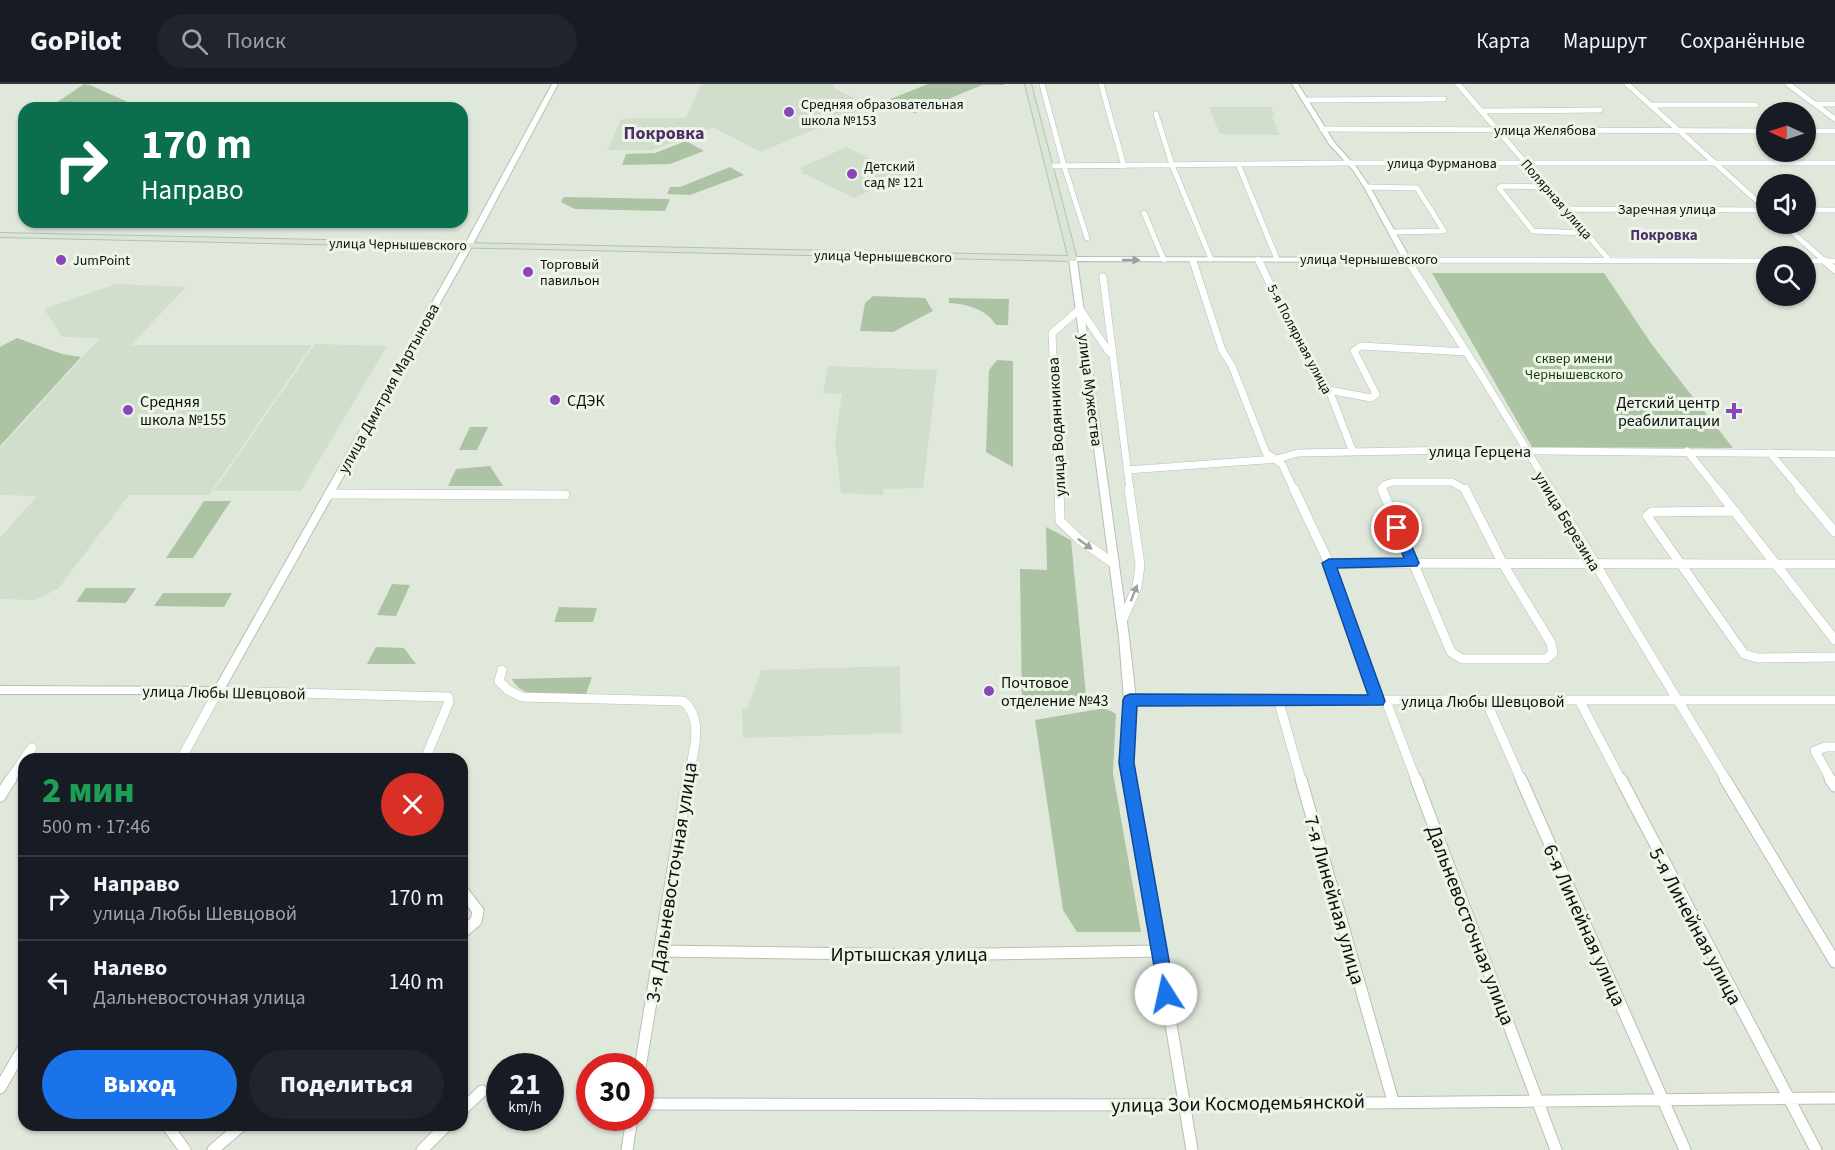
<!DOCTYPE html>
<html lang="ru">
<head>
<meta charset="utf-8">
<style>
	body { margin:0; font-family:"Source Sans 3",sans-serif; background:#20242c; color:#f1f3f6; height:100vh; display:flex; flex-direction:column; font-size:22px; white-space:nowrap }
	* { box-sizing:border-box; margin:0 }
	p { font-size:20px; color:#9ea1a6 }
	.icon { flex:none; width:33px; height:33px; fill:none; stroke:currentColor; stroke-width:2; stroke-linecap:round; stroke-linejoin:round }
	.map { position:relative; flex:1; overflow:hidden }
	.drawer { position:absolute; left:18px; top:669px; width:450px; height:378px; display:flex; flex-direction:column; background:#171b24; border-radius:18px; box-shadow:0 2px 4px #0004 }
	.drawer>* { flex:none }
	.hud { position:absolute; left:18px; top:18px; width:450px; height:126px; border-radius:18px; box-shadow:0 2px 4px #0004; background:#0b6e4f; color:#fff; overflow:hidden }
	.needle { width:39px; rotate:273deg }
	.controls { position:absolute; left:1756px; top:18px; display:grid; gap:12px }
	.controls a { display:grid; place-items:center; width:60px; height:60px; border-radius:50%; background:#171b24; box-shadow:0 2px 4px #0004; font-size:30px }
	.speed { position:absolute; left:486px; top:969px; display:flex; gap:12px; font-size:30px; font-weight:700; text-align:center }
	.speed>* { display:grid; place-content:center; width:78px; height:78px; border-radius:50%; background:#171b24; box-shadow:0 2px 4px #0004; line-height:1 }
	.speed small { font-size:15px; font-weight:400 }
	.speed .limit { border:9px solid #d22; background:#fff; color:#111 }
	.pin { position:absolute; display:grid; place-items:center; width:51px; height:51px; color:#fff; margin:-26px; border:3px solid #fff; border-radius:50%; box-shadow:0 2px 6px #0007 }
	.me { position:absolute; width:66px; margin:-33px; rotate:350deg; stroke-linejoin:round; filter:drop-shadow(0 0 4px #0008) }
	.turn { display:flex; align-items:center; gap:21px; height:126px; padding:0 24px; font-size:27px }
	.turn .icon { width:78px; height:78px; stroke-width:2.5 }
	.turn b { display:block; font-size:42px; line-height:51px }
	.round { display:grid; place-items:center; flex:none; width:63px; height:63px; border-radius:32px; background:#20242c }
	.headline { display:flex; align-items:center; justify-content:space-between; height:102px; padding:0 24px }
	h1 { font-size:36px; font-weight:800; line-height:45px; color:#1e9e55 }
	.primary-button { display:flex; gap:12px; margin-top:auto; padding:12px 24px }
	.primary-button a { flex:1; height:69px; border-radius:36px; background:#1a73e8; color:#fff; font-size:24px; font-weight:800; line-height:69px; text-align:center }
	.primary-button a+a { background:#20242c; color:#f1f3f6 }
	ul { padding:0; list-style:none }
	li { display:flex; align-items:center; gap:18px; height:84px; padding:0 24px; border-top:2px solid #363941 }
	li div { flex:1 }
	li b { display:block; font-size:22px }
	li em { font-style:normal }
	header { display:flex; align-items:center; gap:36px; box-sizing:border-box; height:84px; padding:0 30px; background:#171b24; border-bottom:2px solid #363941 }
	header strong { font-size:28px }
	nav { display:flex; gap:33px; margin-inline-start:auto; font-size:21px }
	.search { width:420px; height:54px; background:#20242c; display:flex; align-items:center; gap:15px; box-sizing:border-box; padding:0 21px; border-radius:33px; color:#9ea1a6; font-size:22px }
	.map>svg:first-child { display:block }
	.built { fill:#d1decc }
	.green { fill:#adc4a4 }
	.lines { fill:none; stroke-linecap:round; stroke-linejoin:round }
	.minor-far3-casing { stroke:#b7bfb3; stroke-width:6 }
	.minor-far2-casing { stroke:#b7bfb3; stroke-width:8 }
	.minor-far1-casing { stroke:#b7bfb3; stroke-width:10 }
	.minor-casing { stroke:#b7bfb3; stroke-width:13 }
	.tertiary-casing { stroke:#b7bfb3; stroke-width:2 }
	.secondary-casing { stroke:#b7bfb3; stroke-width:2 }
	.minor-far3 { stroke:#fff; stroke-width:5 }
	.minor-far2 { stroke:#fff; stroke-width:7 }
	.minor-far1 { stroke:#fff; stroke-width:9 }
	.minor { stroke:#fff; stroke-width:11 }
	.tertiary { fill:#fff; fill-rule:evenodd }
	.secondary { fill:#dae6d5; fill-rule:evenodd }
	.oneway { fill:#9e9f9e }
	.route { fill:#1a73e8; stroke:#114b97; stroke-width:1.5 }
	.poi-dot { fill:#8945b9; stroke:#edf5e9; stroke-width:2 }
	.labels { text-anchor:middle; stroke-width:6; stroke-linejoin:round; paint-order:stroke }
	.far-poi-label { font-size:14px; fill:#0d100c; stroke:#edf5e9; text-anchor:start }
	.far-street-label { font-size:14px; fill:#0d100c; stroke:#edf5e9 }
	.far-park-label { font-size:14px; fill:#153a00; stroke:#edf5e9 }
	.far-neighbourhood-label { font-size:15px; font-weight:bold; fill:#4e2e67; stroke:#edf5e9 }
	.street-label { font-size:16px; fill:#0d100c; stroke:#edf5e9 }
	.poi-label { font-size:16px; fill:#0d100c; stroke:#edf5e9; text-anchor:start }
	.far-district-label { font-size:18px; font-weight:bold; fill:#4e2e67; stroke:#edf5e9 }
	.near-street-label { font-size:20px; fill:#0d100c; stroke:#edf5e9 }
</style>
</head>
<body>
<header>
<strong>GoPilot</strong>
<div class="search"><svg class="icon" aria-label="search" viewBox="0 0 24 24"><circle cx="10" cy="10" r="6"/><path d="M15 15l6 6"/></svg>Поиск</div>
<nav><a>Карта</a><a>Маршрут</a><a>Сохранённые</a></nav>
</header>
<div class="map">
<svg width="1835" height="1066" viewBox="0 0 1835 1066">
	<rect width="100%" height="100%" fill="#e0e8dc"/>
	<path class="built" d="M701,0h133v4l36,18 -109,46 -47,-24 -7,1 -54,21h-46l14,-30 10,-2h55z
		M1209,23h62l4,9 -3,1 8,18 -60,-1z
		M847,63l56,28 -49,23 -53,-26 2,-1 -4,-3z
		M116,200l70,3 -55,58h181l-103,150h-80l-71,94 -24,11 -34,-1v-61l37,-42 -37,-1v-47l100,-110 -38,-1 -18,-28z
		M315,260l72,2 -86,145h-87z
		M828,282l109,4 -14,118 -40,1v6l-42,-2 -6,-52 7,-47 -19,-1z
		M900,582l1,67 -158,5 -1,-28 6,-3 13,-37z"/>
	<path class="green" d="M84,0l6,1 42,19 -7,3 -72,-2z
		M928,0h76v1h-22l-67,28 -32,-11z
		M686,57l18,10 -34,13 -48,1 4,-11 29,-1z
		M730,83l14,8 -54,20 -23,-1 3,-7h10z
		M564,113l106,2 -5,12 -90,-2 -14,-7z
		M1432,189h172l49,73 80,102 -201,-1z
		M873,212l52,2 8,13 -40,21 -33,-1 5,-28z
		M949,214l60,1 -1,26h-12c-10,-16 -29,-21 -47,-22z
		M17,254l45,16 19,3 -81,89v-99z
		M997,276l16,1v106l-27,-15 3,-82z
		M470,343h18l-11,23h-18z
		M490,382l13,20h-55l8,-17z
		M204,417h27l-38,57h-27z
		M1046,443l25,13 15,155 -64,13 -2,-139 27,1z
		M392,500l18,1 -14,31 -19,-1z
		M86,504h50l-10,15 -50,-1z
		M163,509h69l-8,14 -70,-1z
		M559,523l38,1 -4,14h-39z
		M376,563l28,1 12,16h-49z
		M592,593l-6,17c-23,0 -62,9 -74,-15z
		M1105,624l11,6 -3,59 28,159h-64l-14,-22 -28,-190z"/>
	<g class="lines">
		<g class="minor-far3-casing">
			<path id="minor-far3" d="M1042,0l22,82 23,72
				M1101,0l23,82
				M1458,0l151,176
				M1627,0l140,126
				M1788,0l47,35
				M1305,16l139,-1
				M1815,20h20
				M1651,21h105
				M1482,27l118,-1
				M1156,30l16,51 39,94
				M1322,45l445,2
				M1806,47h29
				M1238,80l39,95
				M1050,82l300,-3h485
				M1367,103l50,1 27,43 -52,1
				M1547,103l-45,-1 -3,2 34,43 54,2
				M1567,125l200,1
				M1806,126h29
				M1144,129l20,47
				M1783,140l44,39
				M1258,175l2,4
				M1193,176l1,3
				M1407,176l2,3
				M1407,176l360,1
				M1806,177h29"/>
		</g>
		<g class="minor-far2-casing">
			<path id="minor-far2" d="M1193,177l29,89 10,16 34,87 16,11 12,26
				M1259,177l23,48 47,81 24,62
				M1408,177l75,117 68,112
				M1825,177l10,9
				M1103,193l27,213
				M1329,306l42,8 5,-4 -22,-43 7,-5 106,6
				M1687,367l31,39
				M1770,369l31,37
				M1127,386l150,-11 21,-6 159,-3 378,4
				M1059,406l-7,-157 28,-24 29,43
				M1383,406l1,-5 9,-3h59l14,8"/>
		</g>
		<g class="minor-far1-casing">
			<path id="minor-far1" d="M1059,405l1,32 20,19 33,23
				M1294,405l35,74 49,138
				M1382,405l69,163 11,7h84l7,-6 -2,-10 -48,-79 -38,-75
				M1550,405l176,291
				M1717,405l118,151
				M1799,405l36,43
				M329,410l236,1
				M1735,427l-83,1 -5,4 97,138 13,4 78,-1
				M1329,479l506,1
				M1122,537l15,-34 3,-22 -11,-76
				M502,586l-3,11 9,9 14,7 161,4c23,19 9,54 5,79
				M1278,615l23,81
				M1579,616l42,80
				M1386,617l30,79
				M1486,617l35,79
				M24,675l8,-11
				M181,675l37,-68 230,6 1,5 -24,57
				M10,696l14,-21
				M1130,696l-3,-17 3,-63h705
				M1831,696l-16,-29 10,-4h10"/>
		</g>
		<g class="minor-casing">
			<path id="minor" d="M1130,695l62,371
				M1301,695l92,322
				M1416,695l140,371
				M1521,695l164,371
				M1621,695l195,371
				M1725,695l110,183
				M1830,695l5,7
				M0,712l11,-17
				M462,806l16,21 -2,10 -14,12
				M660,867l267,4 232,-4
				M640,984l48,-289
				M0,1004l24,-41
				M640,1020l545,1 650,-7
				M462,1026l20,-19
				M167,1041l18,25
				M213,1066l29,-25
				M422,1066l25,-25
				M627,1066l5,-32"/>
		</g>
		<g class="tertiary-casing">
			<path id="tertiary" d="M552,0h6l-86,162 -250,448h-222v-8l215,1 249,-441z
				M1292,0h6l36,58 23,26 13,19 41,73 -1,2 -333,-1 52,376 7,63 -2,3 -4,2 -4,-2 -2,-3 -5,-63 -50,-378 4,-2 329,1 -38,-71 -11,-17 -24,-26z"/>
		</g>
		<g class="secondary-casing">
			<path id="secondary" d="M1025,0h6l46,175 -1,2 -1076,-24v-4l1068,23z"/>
		</g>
		<use href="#minor-far3" class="minor-far3"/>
		<use href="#minor-far2" class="minor-far2"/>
		<use href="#minor-far1" class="minor-far1"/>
		<use href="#minor" class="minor"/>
		<use href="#tertiary" class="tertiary"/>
		<use href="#secondary" class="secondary"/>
	</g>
	<defs><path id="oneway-solid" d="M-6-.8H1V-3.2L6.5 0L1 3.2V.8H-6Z" transform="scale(1.5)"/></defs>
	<g class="oneway">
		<use href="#oneway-solid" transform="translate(1131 176)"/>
		<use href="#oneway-solid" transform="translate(1085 460) rotate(36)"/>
		<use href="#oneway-solid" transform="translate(1134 509) rotate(-69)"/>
	</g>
	<path class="route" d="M1397,440l7,4 15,35 -2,3 -80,2 48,133 -2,4 -246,1 -3,57 41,231 -2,7 -7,2 -6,-2 -41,-238 4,-63 2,-4 5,-2 238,1 -46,-132 7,-4 75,-1 -13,-30z"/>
	<g class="poi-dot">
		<circle cx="789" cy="28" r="6"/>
		<circle cx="852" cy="90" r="6"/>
		<circle cx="61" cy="176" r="6"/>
		<circle cx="528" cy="188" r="6"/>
		<circle cx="555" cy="316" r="6"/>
		<circle cx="128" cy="326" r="6"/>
		<path d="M1731 318h6v6h6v6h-6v6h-6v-6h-6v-6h6z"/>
		<circle cx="989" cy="607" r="6"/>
	</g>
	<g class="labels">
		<g class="far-poi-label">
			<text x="801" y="25">Средняя образовательная<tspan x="801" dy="16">школа №153</tspan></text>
			<text x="864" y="87">Детский<tspan x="864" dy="16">сад № 121</tspan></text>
			<text x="73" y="181">JumPoint</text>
			<text x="540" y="185">Торговый<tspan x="540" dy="16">павильон</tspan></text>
		</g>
		<g class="far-street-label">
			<text x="1545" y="51">улица Желябова</text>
			<text x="1442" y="84">улица Фурманова</text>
			<text transform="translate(1557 115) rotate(49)" y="5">Полярная улица</text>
			<text x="1667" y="130">Заречная улица</text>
			<text transform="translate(398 160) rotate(1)" y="5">улица Чернышевского</text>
			<text transform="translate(883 172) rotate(1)" y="5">улица Чернышевского</text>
			<text x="1369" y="180">улица Чернышевского</text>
			<text transform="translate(1300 255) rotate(62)" y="5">5-я Полярная улица</text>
		</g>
		<g class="far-park-label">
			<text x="1574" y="279">сквер имени<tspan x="1574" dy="16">Чернышевского</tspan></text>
		</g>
		<g class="far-neighbourhood-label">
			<text x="1664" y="156">Покровка</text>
		</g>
		<g class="street-label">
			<text transform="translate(388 304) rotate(-61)" y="6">улица Дмитрия Мартынова</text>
			<text transform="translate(1091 306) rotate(83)" y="6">улица Мужества</text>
			<text transform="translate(1056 343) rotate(-93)" y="6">улица Водянникова</text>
			<text x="1480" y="373">улица Герцена</text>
			<text transform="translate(1568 437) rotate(59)" y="6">улица Березина</text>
			<text transform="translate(224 608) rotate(1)" y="6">улица Любы Шевцовой</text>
			<text x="1483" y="623">улица Любы Шевцовой</text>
		</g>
		<g class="poi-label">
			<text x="567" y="322">СДЭК</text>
			<text x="140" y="323">Средняя<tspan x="140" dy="18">школа №155</tspan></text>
			<text x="1720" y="324" text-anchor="end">Детский центр<tspan x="1720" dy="18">реабилитации</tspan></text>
			<text x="1001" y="604">Почтовое<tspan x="1001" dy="18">отделение №43</tspan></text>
		</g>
		<g class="far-district-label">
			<text x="664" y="55">Покровка</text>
		</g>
		<g class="near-street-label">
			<text transform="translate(671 798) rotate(-81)" y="7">3-я Дальневосточная улица</text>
			<text transform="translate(1335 816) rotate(74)" y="7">7-я Линейная улица</text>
			<text transform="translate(1471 841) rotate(69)" y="7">Дальневосточная улица</text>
			<text transform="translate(1585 841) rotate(66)" y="7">6-я Линейная улица</text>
			<text transform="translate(1696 842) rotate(62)" y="7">5-я Линейная улица</text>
			<text x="909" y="877">Иртышская улица</text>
			<text transform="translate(1238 1019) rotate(-1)" y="7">улица Зои Космодемьянской</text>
		</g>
	</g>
</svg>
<div class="controls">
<a><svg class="needle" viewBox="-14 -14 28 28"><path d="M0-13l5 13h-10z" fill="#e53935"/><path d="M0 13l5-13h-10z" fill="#9ea1a6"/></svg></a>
<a><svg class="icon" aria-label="sound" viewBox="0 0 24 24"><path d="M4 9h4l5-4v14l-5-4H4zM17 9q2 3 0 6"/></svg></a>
<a><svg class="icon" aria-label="search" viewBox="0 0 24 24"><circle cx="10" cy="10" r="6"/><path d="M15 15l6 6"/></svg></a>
</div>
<div class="speed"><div>21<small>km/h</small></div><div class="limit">30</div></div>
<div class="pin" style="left:1397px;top:444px;background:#d93025"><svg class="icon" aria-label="arrive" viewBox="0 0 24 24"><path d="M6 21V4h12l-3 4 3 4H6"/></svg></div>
<svg class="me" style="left:1166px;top:910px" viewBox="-20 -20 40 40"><circle r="19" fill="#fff"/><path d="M0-13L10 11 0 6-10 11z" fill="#1a73e8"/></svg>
<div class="hud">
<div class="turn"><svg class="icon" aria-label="right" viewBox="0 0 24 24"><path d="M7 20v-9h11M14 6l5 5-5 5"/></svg><div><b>170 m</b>Направо</div></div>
</div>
<section class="drawer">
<div class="headline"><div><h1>2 мин</h1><p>500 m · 17:46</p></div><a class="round" style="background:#d93025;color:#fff"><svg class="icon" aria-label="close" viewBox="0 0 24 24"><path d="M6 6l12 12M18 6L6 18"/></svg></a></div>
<ul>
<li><svg class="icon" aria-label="right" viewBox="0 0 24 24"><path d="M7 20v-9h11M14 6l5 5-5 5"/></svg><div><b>Направо</b><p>улица Любы Шевцовой</p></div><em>170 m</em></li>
<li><svg class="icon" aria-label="left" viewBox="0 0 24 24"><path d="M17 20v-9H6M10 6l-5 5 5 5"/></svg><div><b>Налево</b><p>Дальневосточная улица</p></div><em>140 m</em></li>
</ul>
<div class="primary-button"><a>Выход</a><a>Поделиться</a></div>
</section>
</div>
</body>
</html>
